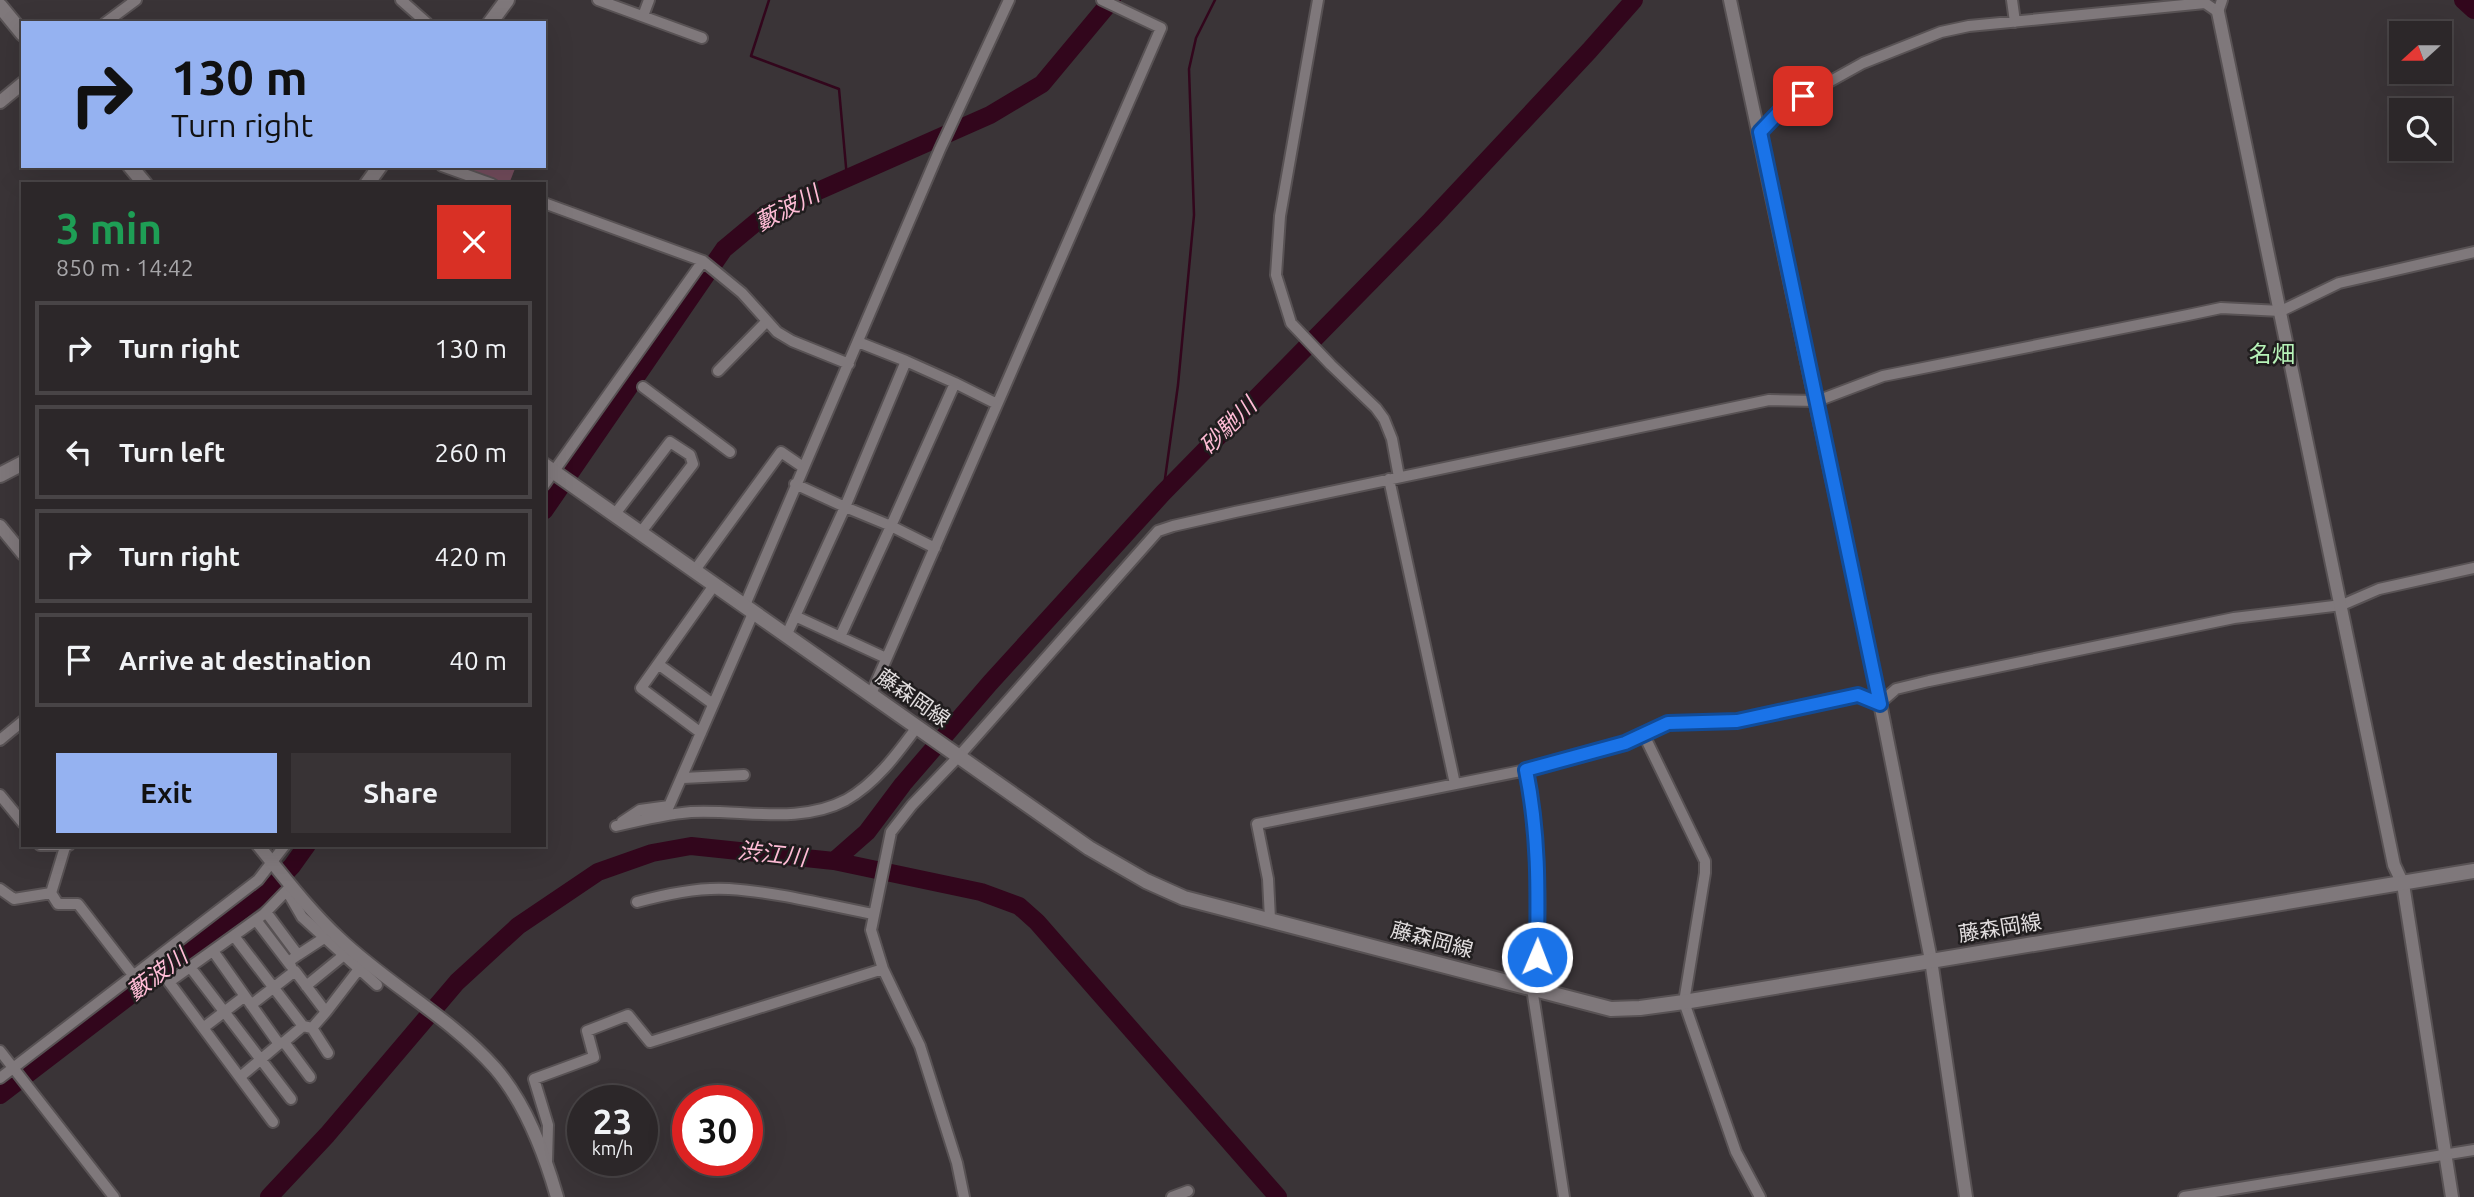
<!DOCTYPE html>
<html lang="en">
<head>
<meta charset="utf-8">
<style>
	body { margin:0; font-family:Ubuntu,"Noto Sans JP",sans-serif; background:#383335; color:#f1f3f6; height:100vh; display:flex; flex-direction:column; font-size:26px; white-space:nowrap }
	* { box-sizing:border-box; margin:0 }
	p { font-size:23px; color:#a6a5a8 }
	.icon { flex:none; width:38px; height:38px; fill:none; stroke:currentColor; stroke-width:2; stroke-linecap:round; stroke-linejoin:round }
	.map { position:relative; flex:1; overflow:hidden }
	.details { position:absolute; left:21px; top:182px; width:525px; height:665px; display:flex; flex-direction:column; background:#2c2729; border-radius:0px; box-shadow:0 7px 28px #0002,0 0 0 2px #484446 }
	.details>* { flex:none }
	.top-card { position:absolute; left:21px; top:21px; width:525px; height:147px; border-radius:0px; box-shadow:0 7px 28px #0002,0 0 0 2px #484446; background:#95b2f1; color:#111; overflow:hidden }
	.needle { width:46px; rotate:249deg }
	.controls { position:absolute; left:2389px; top:21px; display:grid; gap:14px }
	.controls a { display:grid; place-items:center; width:63px; height:63px; border-radius:0px; background:#2c2729; box-shadow:0 7px 28px #0002,0 0 0 2px #484446; font-size:35px }
	.speed { position:absolute; left:567px; top:1085px; display:flex; gap:14px; font-size:35px; font-weight:700; text-align:center }
	.speed>* { display:grid; place-content:center; width:91px; height:91px; border-radius:50%; background:#2c2729; box-shadow:0 7px 28px #0002,0 0 0 2px #484446; line-height:1 }
	.speed small { font-size:18px; font-weight:400 }
	.speed .limit { border:10px solid #d22; background:#fff; color:#111 }
	.pin { position:absolute; display:grid; place-items:center; width:60px; height:60px; color:#fff; margin:-30px; border-radius:14px; box-shadow:0 4px 10px #0006 }
	.me { position:absolute; width:77px; margin:-38px; rotate:1deg; stroke-linejoin:round; filter:drop-shadow(0 0 5px #0008) }
	.turn { display:flex; align-items:center; gap:24px; height:147px; padding:0 35px; font-size:32px }
	.turn .icon { width:91px; height:91px; stroke-width:2.5 }
	.turn b { display:block; font-size:49px; line-height:60px }
	.round { display:grid; place-items:center; flex:none; width:74px; height:74px; border-radius:0px; background:#383335 }
	.headline { display:flex; align-items:center; justify-content:space-between; height:119px; padding:0 35px }
	h1 { font-size:42px; font-weight:700; line-height:52px; color:#1e9e55 }
	.action { display:flex; gap:14px; margin-top:auto; padding:14px 35px }
	.action a { flex:1; height:80px; border-radius:0px; background:#95b2f1; color:#111; font-size:28px; font-weight:700; line-height:80px; text-align:center }
	.action a+a { background:#383335; color:#f1f3f6 }
	ul { padding:0; list-style:none }
	li { display:flex; align-items:center; gap:21px; height:94px; margin:0 14px 10px; padding:0 21px; border:4px solid #484446; border-radius:0px }
	li div { flex:1 }
	li b { display:block; font-size:26px }
	li em { font-style:normal }
	.map>svg:first-child { display:block }
	.green { fill:#744d5d }
	.lines { fill:none; stroke-linecap:round; stroke-linejoin:round }
	.stream { stroke:#32061c; stroke-width:2.5 }
	.river { stroke:#32061c; stroke-width:18 }
	.minor-casing { stroke:#585254; stroke-width:14 }
	.tertiary-casing { stroke:#585254; stroke-width:16 }
	.secondary-casing { stroke:#585254; stroke-width:18 }
	.minor { stroke:#7f787b; stroke-width:10 }
	.tertiary { stroke:#7f787b; stroke-width:12 }
	.secondary { stroke:#7f787b; stroke-width:14 }
	.route-casing { stroke:#114b97; stroke-width:18 }
	.route { stroke:#1a73e8; stroke-width:12 }
	.labels { text-anchor:middle; stroke-width:5; stroke-linejoin:round; paint-order:stroke }
	.street-label { font-size:21px; fill:#e2dedf; stroke:#201d1e }
	.water-label { font-size:23px; font-style:italic; fill:#ffbcd6; stroke:#201d1e }
	.neighbourhood-label { font-size:23px; fill:#b7f3b8; stroke:#201d1e }
</style>
</head>
<body>
<div class="map">
<svg width="2474" height="1197" viewBox="0 0 2474 1197">
	<rect width="100%" height="100%" fill="#3a3437"/>
	<path class="green" d="M465,166h51l-7,18 -45,-16z"/>
	<g class="lines">
		<path class="stream" d="M769,0l-18,56 88,33 8,89
			M1163,493l15,-108 16,-170 -5,-146 7,-31 19,-38"/>
		<path class="river" d="M2463,0l11,10
			M544,511l180,-262 42,-35 224,-99 52,-31 70,-84
			M834,861l33,-29 36,-48 87,-101 173,-190 268,-273 158,-169 45,-51
			M0,1095l272,-208 20,-21 15,-21
			M269,1197l58,-62 130,-153 61,-56 80,-54 54,-19 39,-7 143,15 147,31 38,14 18,16 241,275"/>
		<g class="minor-casing">
			<path id="minor" d="M401,0l26,23
				M598,0l104,38
				M1318,0l-38,216 -4,59 15,48 40,42 45,43 8,11 8,20 7,38
				M2012,0l3,22
				M643,16l6,-16
				M105,23l31,-23
				M1760,132l24,-25 79,-44 78,-31 28,-6 236,-23 13,9 4,-12
				M442,166l50,18
				M544,203l159,58 39,32 35,39 15,9 57,23
				M906,361l49,22 -64,143 44,22
				M718,371l49,-50
				M955,383l42,21
				M643,387l87,65
				M1389,479l66,305
				M544,485l159,-224
				M615,514l55,-72 20,13 3,9 -52,68
				M695,570l86,-118 22,15
				M745,605l195,-456 69,-149
				M795,616l91,42
				M787,634l58,-127 -50,-23
				M840,637l51,-111 -46,-19 61,-146 -48,-19
				M658,664l55,40
				M871,694l290,-666 -59,-28
				M701,733l-60,-45 74,-104
				M1643,733l62,128v12l-21,129 52,150 24,45
				M0,740l23,-19
				M1526,770c13,66 19,151 6,218l32,209
				M683,778l61,-3
				M0,795l23,28
				M622,822l18,-12 29,-4 85,-195
				M616,826c25,-6 50,-12 75,-14 50,-3 108,13 155,-12 30,-17 51,-46 71,-73
				M40,845h29
				M65,847l-14,46 7,11h20l55,71
				M0,889l14,10 37,-6
				M287,891l15,26 75,68
				M637,902c29,-8 62,-15 92,-13 48,3 97,16 144,25
				M266,912l32,43 -10,7
				M1270,919l-2,-40 -11,-55 269,-54 99,-27 43,-20 69,-2 121,-26 22,8 16,-14 33,-8 305,-63 108,-13 37,-16 95,-21
				M256,920l35,46
				M234,936l69,90
				M213,951l66,93 -39,33
				M298,955l26,-17
				M190,967l101,132
				M306,986l38,-31
				M251,1005l44,-34 31,41 -14,16
				M326,1012l33,-43
				M203,1028l42,-32
				M284,1042l19,-16 9,2 16,25
				M279,1044l5,-2 26,35
				M0,1051l114,146
				M0,1078l258,-198 27,-35
				M273,1122l-104,-140 95,-68 27,-28
				M547,1162l1,-37 -14,-46 60,-22 -7,-26 41,-16 22,27 233,-73
				M964,1197l-7,-34 -37,-117 -37,-77 -12,-39 20,-98 21,-27 47,-49 199,-225 15,-5 62,-14 534,-112 48,1 66,-25 305,-61 33,-7 60,3 58,-28 135,-31
				M1172,1197l16,-6
				M2184,1197l290,-47"/>
		</g>
		<g class="tertiary-casing">
			<path id="tertiary" d="M1730,0l150,703 51,257 35,237
				M2218,12l176,853 9,19 49,313
				M0,102l23,-19
				M0,526l23,28
				M258,845c26,32 51,65 81,93 49,47 111,79 156,130 31,36 49,84 62,129"/>
		</g>
		<g class="secondary-casing">
			<path id="secondary" d="M0,6l23,28
				M490,23l17,-23
				M130,166l15,18
				M367,184l13,-18
				M544,465l545,383 57,33 38,17 427,111 29,-1 44,-6 790,-131
				M0,475l23,-12"/>
		</g>
		<use href="#minor" class="minor"/>
		<use href="#tertiary" class="tertiary"/>
		<use href="#secondary" class="secondary"/>
	</g>
	<g class="lines">
		<g class="route-casing">
			<path id="route" d="M1537,957c1,-67 2,-122 -11,-187l99,-27 43,-20 69,-2 121,-26 22,9 -120,-572 24,-25 19,-11"/>
		</g>
		<use href="#route" class="route"/>
	</g>
	<g class="labels">
		<g class="street-label">
			<text transform="translate(913 698) rotate(35)" y="7">藤森岡線</text>
			<text transform="translate(2000 928) rotate(-9)" y="7">藤森岡線</text>
			<text transform="translate(1432 940) rotate(15)" y="7">藤森岡線</text>
		</g>
		<g class="water-label">
			<text transform="translate(787 208) rotate(-28)" y="8">藪波川</text>
			<text transform="translate(1228 426) rotate(-45)" y="8">砂馳川</text>
			<text transform="translate(772 854) rotate(6)" y="8">渋江川</text>
			<text transform="translate(157 974) rotate(-37)" y="8">藪波川</text>
		</g>
		<g class="neighbourhood-label">
			<text x="2272" y="362">名畑</text>
		</g>
	</g>
</svg>
<div class="controls">
<a><svg class="needle" viewBox="-14 -14 28 28"><path d="M0-13l5 13h-10z" fill="#e53935"/><path d="M0 13l5-13h-10z" fill="#a6a5a8"/></svg></a>
<a><svg class="icon" aria-label="search" viewBox="0 0 24 24"><circle cx="10" cy="10" r="6"/><path d="M15 15l6 6"/></svg></a>
</div>
<div class="speed"><div>23<small>km/h</small></div><div class="limit">30</div></div>
<div class="pin" style="left:1803px;top:96px;background:#d93025"><svg class="icon" aria-label="arrive" viewBox="0 0 24 24"><path d="M6 21V4h12l-3 4 3 4H6"/></svg></div>
<svg class="me" style="left:1537px;top:957px" viewBox="-20 -20 40 40"><circle r="17" fill="#1a73e8" stroke="#fff" stroke-width="3"/><path d="M0-11L8 9 0 5-8 9z" fill="#fff"/></svg>
<div class="top-card">
<div class="turn"><svg class="icon" aria-label="right" viewBox="0 0 24 24"><path d="M7 20v-9h11M14 6l5 5-5 5"/></svg><div><b>130 m</b>Turn right</div></div>
</div>
<section class="details">
<div class="headline"><div><h1>3 min</h1><p>850 m · 14:42</p></div><a class="round" style="background:#d93025;color:#fff"><svg class="icon" aria-label="close" viewBox="0 0 24 24"><path d="M6 6l12 12M18 6L6 18"/></svg></a></div>
<ul>
<li><svg class="icon" aria-label="right" viewBox="0 0 24 24"><path d="M7 20v-9h11M14 6l5 5-5 5"/></svg><div><b>Turn right</b></div><em>130 m</em></li>
<li><svg class="icon" aria-label="left" viewBox="0 0 24 24"><path d="M17 20v-9H6M10 6l-5 5 5 5"/></svg><div><b>Turn left</b></div><em>260 m</em></li>
<li><svg class="icon" aria-label="right" viewBox="0 0 24 24"><path d="M7 20v-9h11M14 6l5 5-5 5"/></svg><div><b>Turn right</b></div><em>420 m</em></li>
<li><svg class="icon" aria-label="arrive" viewBox="0 0 24 24"><path d="M6 21V4h12l-3 4 3 4H6"/></svg><div><b>Arrive at destination</b></div><em>40 m</em></li>
</ul>
<div class="action"><a>Exit</a><a>Share</a></div>
</section>
</div>
</body>
</html>
